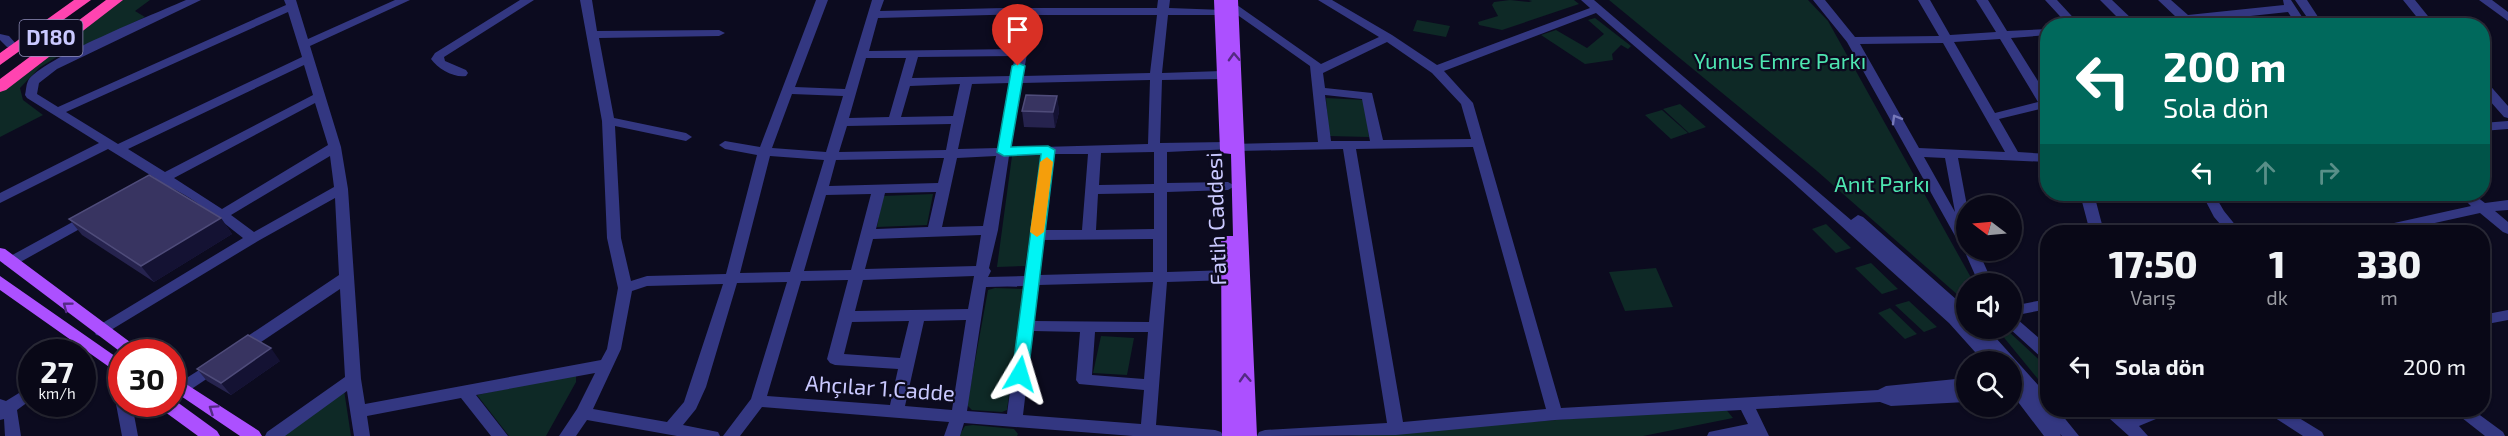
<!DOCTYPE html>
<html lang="tr">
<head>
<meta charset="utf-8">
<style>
	body { margin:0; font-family:"Exo 2",sans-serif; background:#121120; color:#f1f3f6; height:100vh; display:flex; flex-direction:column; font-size:22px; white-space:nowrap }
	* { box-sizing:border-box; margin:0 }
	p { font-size:20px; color:#999aa1 }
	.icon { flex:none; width:33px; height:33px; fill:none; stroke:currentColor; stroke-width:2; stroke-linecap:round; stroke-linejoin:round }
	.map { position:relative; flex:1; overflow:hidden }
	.drawer { position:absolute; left:2040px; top:225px; width:450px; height:192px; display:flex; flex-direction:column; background:#090817; border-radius:24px; box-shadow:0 2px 4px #0004,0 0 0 2px #292936 }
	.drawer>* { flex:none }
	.hud { position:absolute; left:2040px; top:18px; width:450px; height:183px; border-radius:24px; box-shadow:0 2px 4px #0004,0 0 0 2px #292936; background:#00695c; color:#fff; overflow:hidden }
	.needle { width:39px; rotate:286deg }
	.fabs { position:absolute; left:1956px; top:195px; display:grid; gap:12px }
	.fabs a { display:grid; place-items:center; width:66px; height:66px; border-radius:50%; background:#090817; box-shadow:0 2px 4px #0004,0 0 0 2px #292936; font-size:30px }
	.speed { position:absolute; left:18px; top:339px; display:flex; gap:12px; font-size:30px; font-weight:700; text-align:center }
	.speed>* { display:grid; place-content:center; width:78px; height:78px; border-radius:50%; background:#090817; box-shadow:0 2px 4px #0004,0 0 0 2px #292936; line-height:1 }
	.speed small { font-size:15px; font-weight:400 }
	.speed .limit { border:9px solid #d22; background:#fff; color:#111 }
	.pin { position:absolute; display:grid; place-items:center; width:51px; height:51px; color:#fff; margin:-62px -26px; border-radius:50% 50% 50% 0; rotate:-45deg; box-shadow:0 0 6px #0007 }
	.pin .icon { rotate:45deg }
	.me { position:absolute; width:66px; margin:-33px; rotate:7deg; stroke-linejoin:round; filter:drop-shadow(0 0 4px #0008) }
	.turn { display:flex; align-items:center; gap:21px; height:126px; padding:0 24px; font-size:27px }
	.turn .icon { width:78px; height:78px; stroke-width:2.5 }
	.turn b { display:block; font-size:42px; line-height:51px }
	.lanes { display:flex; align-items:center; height:57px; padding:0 24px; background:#0003; justify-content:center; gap:30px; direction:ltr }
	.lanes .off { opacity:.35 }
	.eta { display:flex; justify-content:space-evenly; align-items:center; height:102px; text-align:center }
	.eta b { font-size:36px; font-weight:800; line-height:42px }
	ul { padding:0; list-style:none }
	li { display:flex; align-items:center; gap:18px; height:78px; padding:0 24px }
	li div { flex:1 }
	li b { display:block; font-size:22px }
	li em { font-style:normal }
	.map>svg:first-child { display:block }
	.green { fill:#0e2926 }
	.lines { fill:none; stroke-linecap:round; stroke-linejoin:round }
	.minor { fill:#333781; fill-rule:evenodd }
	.major { fill:#ac50ff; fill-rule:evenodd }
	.highway { fill:#ff44b0; fill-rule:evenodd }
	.wall { fill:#26234e }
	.shaded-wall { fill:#141233 }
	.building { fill:#383461; stroke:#4f4c7a; stroke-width:1.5 }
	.oneway { stroke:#542a84 }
	.oneway2 { stroke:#7779ba }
	.route { fill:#00f4f4; stroke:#009f9f; stroke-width:1.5 }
	.slow { fill:#f59e0b }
	.labels { text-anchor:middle; stroke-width:4.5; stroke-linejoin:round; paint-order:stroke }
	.shield { fill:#0c0b1f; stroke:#9190bc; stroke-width:1.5 }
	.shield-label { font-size:21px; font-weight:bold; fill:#cac9ff }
	.park-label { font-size:22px; fill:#4ee6b1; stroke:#0c0b1f }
	.street-label { font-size:22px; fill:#cac9ff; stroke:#0c0b1f }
</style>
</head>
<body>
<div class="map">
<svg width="2508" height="436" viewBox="0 0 2508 436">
	<rect width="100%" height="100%" fill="#0c0b1f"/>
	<path class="green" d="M121,0h29l-15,11 10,6 -56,27 -18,4 -32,20 -19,20 3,12 20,15 -43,22v-46z
		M1510,0l19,2 3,-1 -4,-1h46l5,4 -77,26 -23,-5 -1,-3 20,-6 -6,-11 2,-3z
		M1609,0h199l20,21 146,262 -8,1v11l-7,1 -142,-125z
		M1595,18l36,28 -3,3 -7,-4 -9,9 1,6 -28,4 -44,-29 15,-5 31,18 17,-14 -16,-14z
		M1417,20l33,6 -4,11 -33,-6z
		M1326,98l39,2 4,37 -40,-1z
		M1680,104l26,23 -17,6 -26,-24z
		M1662,110l26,23 -17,6 -26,-24z
		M1042,155l-17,111 -28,1 15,-111z
		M933,194l-6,31 -50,2 6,-31z
		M1826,224l25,24 -15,5 -24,-24z
		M1871,263l27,26 -16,5 -27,-26z
		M1656,268l17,39 -48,4 -16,-39z
		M995,288l28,1 -16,121 -5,2 -30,-2 -5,-5 21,-115z
		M1909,301l28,26 -13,5 -29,-27z
		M1890,308l27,26 -12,5 -27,-26z
		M1997,329l10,1 40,37v23z
		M1101,336l33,2 -7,37 -34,-2z
		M576,374v8l-30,54h-37l-32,-41z
		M344,390l7,46h-72z
		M1724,407l9,11 -90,18h-295z
		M973,425l41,4 4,5 -1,2h-58l6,-10z"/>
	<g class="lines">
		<path class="minor" d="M186,0h15l-144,69 -18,14 -2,11 21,13 228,-102 -2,-5h12l12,39 87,-39h15l-100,46 31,101 7,42 13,190 4,25 236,-44 6,-11 11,-61 -11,-50 -5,-117 -22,-121h12l5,31 122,-1 6,3 -6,3 -120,2 15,80 72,15 6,4 -6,4 -71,-15 6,112 10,43 16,-5 79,-2 31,-119 -32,-6 -6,-4 6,-4 35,6 56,-147h12l-33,87 50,2 27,-89h12l-4,11 124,-3h153l1,-8h12l-1,8 55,2 2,2 -6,3h-52l-6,58 60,-2 6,4 -6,4 -60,1 -2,63 67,-1 5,2 86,-2 -8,-76 -81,-57v-4h8l84,59 58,-27 -61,-37h14l60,35 45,30 153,-57 -9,-8h13l257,220 7,-5 5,2 103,91v13h-2l2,7h21l61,68v14h10l21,26h-17l-2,-2 1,2h-17l-32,-42v-16l4,1 -4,-5v-12h-28l-35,-39 -160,-144 -193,-166 -152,58 29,32 88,305 317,-18 8,-4 80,-8v12h-3h3v12l-75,4 -11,-4 -124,7 13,27h-62l2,-4 39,-8 -7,-14 -186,10 -159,15 -139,1 2,-4 6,-2 122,-7 -44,-274 -106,2 -5,-2 -65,3v31l61,-1 7,4 -7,4 -61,2v80l63,-2 5,1 2,4 -2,4 -5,1 -63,2 -11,143 59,5 6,2 2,4h-90l-169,-13 -4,13h-16l5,-14 -187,-15 -22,29h-17l28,-37 36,-117 -50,1 -31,104 -10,22 -13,16 35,7 2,4h-43l-90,-16 -11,16h-17l18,-27 18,-36 -119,22 32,41h-17l-30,-38 -94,18 3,20h-16l-7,-45 -62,45h-20l2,-4 78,-55 -5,-88 -94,63h-10l-2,-4 2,-4 103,-69 -4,-77 -77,43 -157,95 -5,-1 -2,-4 2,-4 147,-89c-24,-19 -58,-48 -87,-56l-1,-4 -47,-29 -108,54v-10l99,-50 -72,-45 -2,-3c1,-4 1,-10 3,-14 12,-22 129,-68 158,-81zM288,12l14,45 -184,87 -52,-32zM1023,14l-7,35 -147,2 9,-33zM1034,15h123l-7,58 -127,3zM1387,42l45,31 29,31 10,35 -88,1 -11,-47 -47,-5 -2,-15zM1015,56l-4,20 -99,2 6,-21zM866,58h40l-17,59 -40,1zM304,65l9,30 -148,77 -37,-23zM1150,80l-2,64 -137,4 11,-65zM1010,83l-12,65 -40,1 14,-65zM960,84l-7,32 -52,1 9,-31zM792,94l51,2 -17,56 -54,-4zM1325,95l37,4 8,42h-39zM315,103l13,42 -106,64 -48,-31zM951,124l-5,26 -107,2 8,-26zM1473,147l73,262 -143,13 -47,-273zM1154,152v32l-55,1 2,-32zM1054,154h34l-6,76h-37zM1041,155l-16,121 -37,1 3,-6 -2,-3 9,-38 11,-74zM330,156l4,31 -80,45 -23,-17zM770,156l54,4 -34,112 -50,1zM996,156l-13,70 -41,1 15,-69zM940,158h4l-6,25 -109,3 7,-26zM936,192l-8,35 -52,2 9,-36zM1154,193v36l-58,1 2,-36zM871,194l-20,76 -47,1 22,-76zM981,235l-5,31 -111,3 8,-30zM1153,239v33l-114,3 5,-35zM974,276l-6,33 -113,2 8,-31zM848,280l-21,79 3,4 5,2 63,4 -8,36 -123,-9 34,-115zM1153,282l-4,40 -115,-1 4,-36zM723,284l-39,118 -17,20 -74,-13 28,-60 11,-58 15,-5zM1024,286l-17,128 -40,-3 19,-124zM966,320l-14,90 -47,-4 19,-85zM909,321l-9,37 -56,-4 8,-32zM1033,331l47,1 -4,48 3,4 65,6 -3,34 -118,-9zM1095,332h53l-4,47 -52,-4z
			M520,0h14l-90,57 1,4 21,9 2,3 -2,3c-12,2 -28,-7 -35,-17l4,-6z
			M1813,0h12l30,37 84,-1 -21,-36h12l20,35 46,-3 -20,-32h12l19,31 41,-2v6l-37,3 37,59v10l-49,12 19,33 30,2v8l-90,-4 9,48 -1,44h12l15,34h-14l-15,-34 1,-2 -6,-5 -112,-201zM2000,39l38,63 -43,11 -41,-71zM1943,43l62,109 -86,-4 -59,-104zM1924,157l21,1 10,54z
			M2045,0h12l24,26h-12z
			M2100,0h12l22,21 42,-4 -18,-17h13l17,15 96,-10 -1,-5h8l17,26h-11l-9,-14 -94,10 -5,3 -6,-2 -67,3 6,-4z
			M2295,0h12l17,26h-11z
			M2403,0h12l21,26h-12z
			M2479,0h13l16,12v9z
			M0,34l9,2 8,9 -2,2h-8l-7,-7z
			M2482,80l4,1 22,25v12l-4,-1 -22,-25z
			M2508,121v8l-26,2v-8z
			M2080,194h14l10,38h-14z
			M2202,194h12l10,17 17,21h-14l-13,-15z
			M2459,194h14l12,9 23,-3v10l-13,1 13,11v12l-5,-2 -23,-19 -86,19h-25l7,-5 95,-21z
			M89,213l7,5 -2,3 -79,44h-10l-2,-3 2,-3z
			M2048,299v10l-36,7v-10z
			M2508,310v10l-26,5v-10z
			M2012,318l5,1 31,27v14l-5,-1 -34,-31h3z
			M116,360l6,2v42h10l6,32h-16l-6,-32 5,-5 -4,-2 -9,-31 3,-4z
			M215,360l5,2 3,4 -3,4 -33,22 -5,2 -5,-2 -3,-4 3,-4z
			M32,385v14l-15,11 4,26h-16l-1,-17 -4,1v-21l6,2z
			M2100,410h18l10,7 20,-7h23l-3,4 -29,12 9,10h-19z
			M2266,410h20l36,22 2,4h-21l-34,-22z
			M2454,410h19l30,22 2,4h-20l-28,-22z"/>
		<path class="major" d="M1214,0h24l19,436h-35l-1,-196 3,-4h9l-2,-82 -9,-1 -2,-3z
			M0,248l5,1 133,99 2,4 -18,1 -122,-92z
			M0,276l122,85v15l-122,-86z
			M172,375l87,56 3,5h-22l-68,-46z
			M173,399l44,32 3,5h-22l-37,-27 -2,-5h13z"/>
		<path class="highway" d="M74,0h17l-91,65v-12z
			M106,0h17l-117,90 -6,2v-13z"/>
	</g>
	<path class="wall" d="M1057,96l2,16 -4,16 -31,-1 -2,-16z
		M221,218l11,16 -78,48 -72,-47 -13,-16z
		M280,361l-49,34 -24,-14 -10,-12z"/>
	<path class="shaded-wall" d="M1057,96l2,16 -4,16 -2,-16z
		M221,218l11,16 -78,48 -13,-16z
		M271,348l9,13 -49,34 -10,-12z"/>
	<path class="building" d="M1026,95l31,1 -4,16 -31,-1z
		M149,175l72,43 -80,48 -72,-47z
		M248,335l23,13 -50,35 -24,-14z"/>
	<defs><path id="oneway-chevron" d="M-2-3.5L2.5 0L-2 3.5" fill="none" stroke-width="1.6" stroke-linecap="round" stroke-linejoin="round" transform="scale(1.5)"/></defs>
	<g class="oneway">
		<use href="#oneway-chevron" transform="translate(1234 57) rotate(-92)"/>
		<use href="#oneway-chevron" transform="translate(67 306) rotate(-143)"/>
		<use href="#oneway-chevron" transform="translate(1245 378) rotate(-93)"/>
		<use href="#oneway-chevron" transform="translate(213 409) rotate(-146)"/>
	</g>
	<use class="oneway2" href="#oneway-chevron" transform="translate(1896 119) rotate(-120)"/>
	<path class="route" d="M1018,63l7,3 -14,81 37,-1 7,4 -27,224 -8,5 -8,-5 29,-220 -37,2 -7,-4 15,-86z"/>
	<path class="slow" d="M1047,157l6,5 -9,70 -7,5 -7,-5 10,-70z"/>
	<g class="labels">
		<rect class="shield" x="19.5" y="20" width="63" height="36" rx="4.5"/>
		<g class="shield-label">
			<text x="51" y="45">D180</text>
		</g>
		<g class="park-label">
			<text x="1780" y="69">Yunus Emre Parkı</text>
			<text x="1882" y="192">Anıt Parkı</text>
		</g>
		<g class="street-label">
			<text transform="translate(1216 219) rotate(-92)" y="8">Fatih Caddesi</text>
			<text transform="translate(880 388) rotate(4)" y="8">Ahçılar 1.Cadde</text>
		</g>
	</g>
</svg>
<div class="fabs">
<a><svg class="needle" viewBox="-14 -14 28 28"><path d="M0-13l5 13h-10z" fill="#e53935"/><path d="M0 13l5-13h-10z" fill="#999aa1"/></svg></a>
<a><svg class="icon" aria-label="sound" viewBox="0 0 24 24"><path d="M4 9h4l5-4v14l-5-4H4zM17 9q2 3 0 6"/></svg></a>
<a><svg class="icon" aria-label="search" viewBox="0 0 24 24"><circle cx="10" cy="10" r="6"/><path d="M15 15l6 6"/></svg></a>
</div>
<div class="speed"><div>27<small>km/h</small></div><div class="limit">30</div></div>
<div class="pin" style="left:1018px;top:66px;background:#d93025"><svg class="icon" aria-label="arrive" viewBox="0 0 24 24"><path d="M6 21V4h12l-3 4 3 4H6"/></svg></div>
<svg class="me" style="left:1020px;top:374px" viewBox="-20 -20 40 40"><path d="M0-17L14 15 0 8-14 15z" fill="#00f4f4" stroke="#fff" stroke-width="4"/></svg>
<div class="hud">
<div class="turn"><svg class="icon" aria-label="left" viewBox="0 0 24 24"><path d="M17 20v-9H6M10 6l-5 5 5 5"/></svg><div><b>200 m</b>Sola dön</div></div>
<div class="lanes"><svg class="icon" aria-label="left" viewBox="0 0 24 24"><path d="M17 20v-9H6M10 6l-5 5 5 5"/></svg><svg class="icon off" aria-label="ahead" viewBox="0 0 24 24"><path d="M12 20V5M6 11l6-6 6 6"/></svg><svg class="icon off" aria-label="right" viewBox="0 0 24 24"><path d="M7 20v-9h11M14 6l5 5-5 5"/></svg></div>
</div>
<section class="drawer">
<div class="eta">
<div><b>17:50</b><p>Varış</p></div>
<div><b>1</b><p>dk</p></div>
<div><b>330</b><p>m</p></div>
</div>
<ul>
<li><svg class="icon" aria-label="left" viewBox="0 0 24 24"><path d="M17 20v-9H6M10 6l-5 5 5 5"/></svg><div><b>Sola dön</b></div><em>200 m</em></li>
</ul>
</section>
</div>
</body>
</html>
